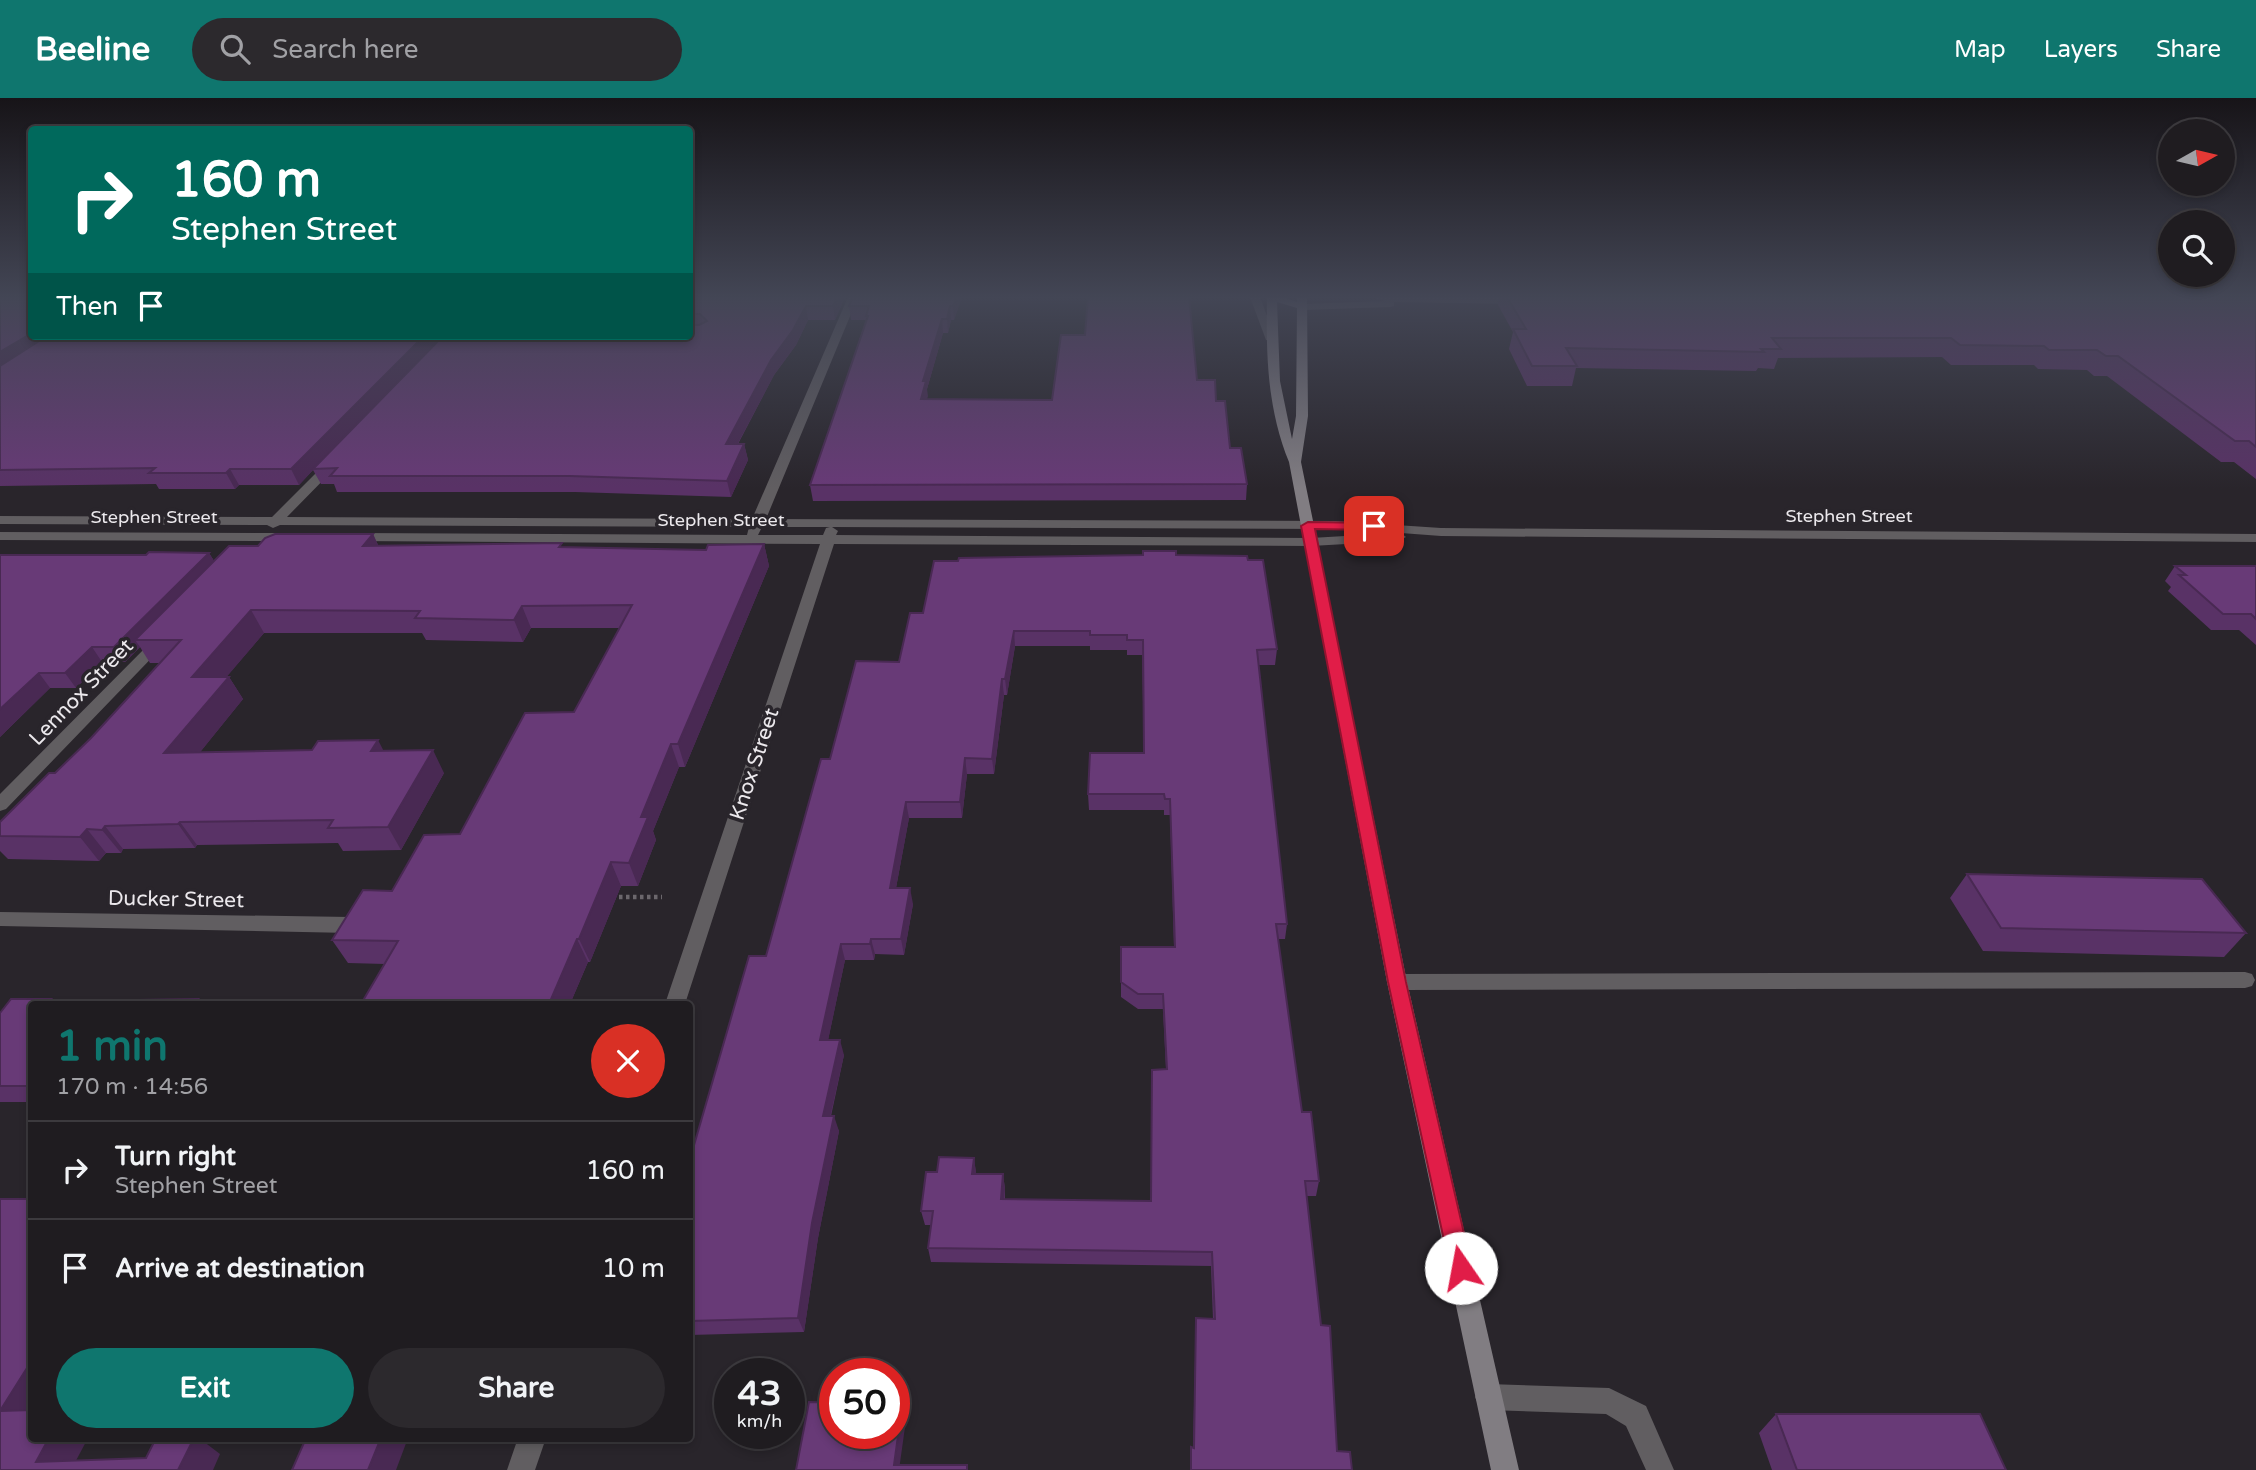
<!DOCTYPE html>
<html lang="en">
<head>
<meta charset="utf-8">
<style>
	body { margin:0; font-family:"Varela Round",sans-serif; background:#2c292d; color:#f1f3f6; height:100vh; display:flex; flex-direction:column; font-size:26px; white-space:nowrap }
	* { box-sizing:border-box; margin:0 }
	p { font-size:23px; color:#a1a1a5 }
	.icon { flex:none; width:38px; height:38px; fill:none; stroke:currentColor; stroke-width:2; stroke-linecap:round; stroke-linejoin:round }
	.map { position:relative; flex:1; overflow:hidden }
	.side { position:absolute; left:28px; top:903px; width:665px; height:441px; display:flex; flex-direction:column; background:#1f1c20; border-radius:7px; box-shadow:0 4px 10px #0003,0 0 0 2px #3c3a3e }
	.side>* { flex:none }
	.top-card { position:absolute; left:28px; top:28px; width:665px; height:214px; border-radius:7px; box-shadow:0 4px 10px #0003,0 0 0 2px #3c3a3e; background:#00695c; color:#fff; overflow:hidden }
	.needle { width:46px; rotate:82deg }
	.controls { position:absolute; left:2158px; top:21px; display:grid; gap:14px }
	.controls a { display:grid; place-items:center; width:77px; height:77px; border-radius:50%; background:#1f1c20; box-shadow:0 4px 10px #0003,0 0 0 2px #3c3a3e; font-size:35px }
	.speed { position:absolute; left:714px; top:1260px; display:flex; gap:14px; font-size:35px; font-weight:700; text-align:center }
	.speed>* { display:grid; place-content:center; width:91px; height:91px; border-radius:50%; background:#1f1c20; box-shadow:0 4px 10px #0003,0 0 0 2px #3c3a3e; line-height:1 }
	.speed small { font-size:18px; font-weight:400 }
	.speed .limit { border:10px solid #d22; background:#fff; color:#111 }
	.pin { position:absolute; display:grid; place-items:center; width:60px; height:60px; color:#fff; margin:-30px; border-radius:14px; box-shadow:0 4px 10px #0006 }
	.me { position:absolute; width:77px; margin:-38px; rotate:348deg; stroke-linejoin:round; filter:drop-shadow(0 0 5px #0008) }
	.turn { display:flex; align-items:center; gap:24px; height:147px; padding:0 28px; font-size:32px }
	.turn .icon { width:91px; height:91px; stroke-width:2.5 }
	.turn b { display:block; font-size:49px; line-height:60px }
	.then { display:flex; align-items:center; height:66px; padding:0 28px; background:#0003; gap:14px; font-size:26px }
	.round { display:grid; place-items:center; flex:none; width:74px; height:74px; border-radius:37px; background:#2c292d }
	.summary { display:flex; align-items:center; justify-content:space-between; height:119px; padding:0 28px }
	h1 { font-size:42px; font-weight:800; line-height:52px; color:#0f766e }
	.action { display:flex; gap:14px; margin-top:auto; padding:14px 28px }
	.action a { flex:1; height:80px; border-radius:42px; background:#0f766e; color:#fff; font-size:28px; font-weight:800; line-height:80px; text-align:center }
	.action a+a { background:#2c292d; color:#f1f3f6 }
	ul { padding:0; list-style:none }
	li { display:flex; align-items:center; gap:21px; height:98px; padding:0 28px; border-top:2px solid #3c3a3e }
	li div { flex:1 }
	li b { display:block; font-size:26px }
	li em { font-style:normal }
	header { display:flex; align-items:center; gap:42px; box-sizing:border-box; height:98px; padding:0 35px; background:#0f766e; color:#fff }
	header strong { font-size:33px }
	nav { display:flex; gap:38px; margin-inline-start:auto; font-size:24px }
	.search { width:490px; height:63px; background:#2c292d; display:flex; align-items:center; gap:18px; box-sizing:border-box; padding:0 24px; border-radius:38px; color:#a1a1a5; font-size:26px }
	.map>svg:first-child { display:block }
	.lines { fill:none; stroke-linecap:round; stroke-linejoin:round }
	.path { stroke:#6b676c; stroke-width:4.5; stroke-dasharray:3.5 3.5; stroke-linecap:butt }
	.service { fill:#615e61; fill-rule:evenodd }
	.minor { fill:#615e61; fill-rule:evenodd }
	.secondary { fill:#817d82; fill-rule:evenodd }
	.wall { fill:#593266 }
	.shaded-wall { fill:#492953 }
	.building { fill:#683a77; stroke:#492953; stroke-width:2 }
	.route { fill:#e11d48; stroke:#92132f; stroke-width:2 }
	.labels { text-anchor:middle; stroke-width:7; stroke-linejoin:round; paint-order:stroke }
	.far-street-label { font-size:18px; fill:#ebe8ec; stroke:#29252b }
	.street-label { font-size:21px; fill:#ebe8ec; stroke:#29252b }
</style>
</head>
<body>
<header>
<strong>Beeline</strong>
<div class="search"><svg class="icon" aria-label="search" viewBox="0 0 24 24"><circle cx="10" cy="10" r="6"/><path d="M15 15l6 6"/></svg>Search here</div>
<nav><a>Map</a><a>Layers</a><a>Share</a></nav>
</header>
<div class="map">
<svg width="2256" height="1372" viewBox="0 0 2256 1372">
	<rect width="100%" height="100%" fill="#29252b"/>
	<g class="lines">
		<path class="path" d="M612,799h50"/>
		<path class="service" d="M1250,199h10l16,43 -1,2 -9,-2z
			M2245,874l7,2 3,6 -3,6 -7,2 -848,2 -7,-2 -3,-6 3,-6 7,-2z
			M1488,1286l121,4 37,18 28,64h-28l-20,-44 -20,-12 -118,-4 -9,-4 -4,-9 4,-9z"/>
		<path class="minor" d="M848,199h10l-92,222 570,2 105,7 815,6v8l-815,-6 -40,-3 5,4 -7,4 -88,5 -477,-2 -149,460h-20l155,-460 -467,-3 -7,-4 7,-4 394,2 2,-8 -469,-2 -7,3 -6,-3 -267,-1v-8l272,1 58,-58 4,-1 6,4 -2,3 -51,52 465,2zM762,429h68l-4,1 -3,7h-65zM832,429l504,2 60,4 -85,5 -475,-3 2,-4z
			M1370,199l151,1 5,3 -5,3 -127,-2v4l-4,1 -87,3 -5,-3 5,-3 82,-3z
			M0,434l290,1 7,4 -7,4 -290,-1z
			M161,537l5,2 3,3 -3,3 -160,166 -6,2v-17l156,-157z
			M0,814l351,5 7,3 3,5 -3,5 -7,3 -351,-7z
			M518,1340h28l-11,32h-28z"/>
		<path class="secondary" d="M1267,199h15l15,5v-5h10l1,119 -7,46 106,520 112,488h-28l-104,-488 -98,-520c-22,-54 -23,-108 -22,-165zM1277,204l20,6 -1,108 -4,23 -12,-58z"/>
	</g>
	<path class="wall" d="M0,199l32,39h658v-39h155l-10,23h-27l-12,25 -22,30 -36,69h6l4,16 -17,37 -156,-5h-238l-3,-8h-13l-8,-14 -14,15h-60l-4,4h-76l-3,-5 -156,2z
		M853,199h109l-8,23h-3l-3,13h-5l-16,56v10l125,1 145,-20 19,21 14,47 17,36 -1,16 -433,1 -3,-16 56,-165h-15l-2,-14z
		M1499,199h757v182l-22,-17h-13l-114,-86h-13l-7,-6 -49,-1 -4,-4h-83l-9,-8 -164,1 -4,11 -16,-1 -2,3 -180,-3 -4,18h-45l-18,-37 4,-17 -15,-27z
		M373,436l5,11 328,5 58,-6 5,22 -84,201h-6l-26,64 3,9 -18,46h-17l-31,76h-2l-18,42h-209l24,-40 -37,-1 -16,-23 128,-106 114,-122 46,-84h-89l-8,14 -97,-2 -4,-7h-158l-38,44h3l14,22 -43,53 184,-1 60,22 -43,77 -58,1 -5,-8 -141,2 -2,3 -72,1 -2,4h-15l-7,8 -91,-2 -8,-8v-29l55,-49 36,-35 69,-75h-10l-10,-16 -15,15h-23l-26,26h-26l-50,49v-182h146l63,-2 5,8 44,-15z
		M1176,457l101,94 -2,16h-16l28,259 -2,15h-7l24,173 17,69 -3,15h-9l14,129 16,126 15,19h-162l1,-23 2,1 3,-130 17,1 -2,-53 -280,-4 -3,-14 3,-23h-6l-4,-14 16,-39 37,-14 2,16h27l2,15v10l146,2 15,-132 -3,-60h-25l-17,-12v-50h53l-4,-132h-6v-5h-75l-1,-16 56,-41 -2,-98h-15v-5h-37v-4h-75l-8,49h-3l-10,79h-27l-5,44h-53l-13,70 17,16 -9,51 -29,-1 -1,6h-29l-17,80 16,15 -13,61 8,15 -21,107 -14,94 -114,3v-176l76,-203 64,-197 69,-97 24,-49z
		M2175,468h81v79l-17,-15h-28l-43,-39 3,-4 -6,-6z
		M1967,776l279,59 -22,24 -241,-6 -33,-53z
		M32,906v98h-32v-89z
		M1776,1316l230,56h-234l-13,-37z"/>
	<path class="shaded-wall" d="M837,199h8l-10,23 -2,-14z
		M957,199h5l-8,23 -1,-14z
		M806,208l2,14 -12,25 -22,30 -45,85 -3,-16 45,-84z
		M950,208l1,14 -3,13 -1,-14z
		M942,221l1,14 -16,56 1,7 -5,18 -2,-15 2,-18z
		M32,235v3h26l-58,37v-21z
		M424,238h20l-131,133v1l-14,15 -8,-16z
		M744,346l4,16 -17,37 -4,-16z
		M230,371l9,16 -4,4 -9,-16z
		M373,436l10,22 -20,-10z
		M764,446l5,22 -84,201 -7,-23z
		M209,455l9,14 -83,73 5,7 -15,15 -11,-15z
		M522,508l9,22 -8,14 -9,-22z
		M251,512l13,23 -57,67 -15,-23z
		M1014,533l1,15 -8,49 -2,-16z
		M92,549l10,15 -26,26 -11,-15z
		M39,575l11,15 -50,49v-28z
		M229,579l14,22 -62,77 -17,-23z
		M1002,581l2,16 -10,79 -2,-15z
		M378,642l12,23 -19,-12z
		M671,646l8,23 -26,64 3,9 -18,46 -9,-23 12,-46z
		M433,652l11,23 -43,77 -13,-23z
		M965,660l2,16 -5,44 -2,-16z
		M906,704l3,16 -16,86 -3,-16z
		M180,724l17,23 -2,3 -17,-24z
		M105,728l18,23 -2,4 -19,-23z
		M87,731l19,24 -7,8 -19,-24z
		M611,764l10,24 -31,76 -11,-23z
		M910,790l3,16 -9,51 -3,-16z
		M577,841l11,23 -18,42h-21z
		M871,841l4,15 -1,6 -4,-16z
		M841,846l4,16 -20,95 -5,-15z
		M51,901l6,5h-10z
		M198,901l4,5h-8z
		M840,942l4,15 -17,76 -4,-15z
		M834,1018l5,15 -21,107 -14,94 -6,-14 14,-95z
		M974,1060l2,14 -2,17 -2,-15z
		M1003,1076l2,15 -2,25 -2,-15z
		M32,1262v68l-32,-17z
		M901,1316l4,13 -6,43 -5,-5z
		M49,1340h39l-17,32 -35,-8z
		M194,1340h5l21,16 -7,16h-35z
		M381,1340h27l-12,32h-28z"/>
	<path class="building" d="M0,199h32v36l-32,19z
		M690,199h147l-4,9h-27l-13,24 -22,30 -45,84h18l-17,37 -157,-5h-240l7,-8 -24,1 130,-133h247v-11h9l8,-4 -7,-7h-10z
		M853,199h104l-4,9h-3l-3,13h-5l-19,62h3l-5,18 131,1 9,-65h24l3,-38h101l8,83h18l1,21h9l5,47h11l6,36 -437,1 58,-169h-2l3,-10h-20z
		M1507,199h749v150l-7,-6h-14l-117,-85h-12l-9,-6h-48l-5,-4 -84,-1 -9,-7h-179l9,11h-20l3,3 -198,-4 11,18h-45l-19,-37h13z
		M47,238h377l-133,133h-61l-4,4h-77l6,-5 -155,2v-104z
		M275,436h98l-10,12 199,-3 -3,4 147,3 2,-5 56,-1 -86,200h-7l-30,73h7l-19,46 -18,-1 -32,77h-2l-28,65h-188l37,-63 -66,-1 31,-50 29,1 32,-56 36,-1 65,-121 49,-1 58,-107 -110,1 -8,14 -99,-2 5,-7 -169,-1 -59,67h37l-65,76 148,-3 6,-9 60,-1 -7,11 62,-1 -45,77 -60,1 5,-8 -153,2 -2,2 -73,2 -3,4 -15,-1 -7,8 -80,-1v-14l49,-49h6l36,-35 90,-98h-46l94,-94h29l7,-8z
		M1143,453h33v4l71,1 1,4h15l14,89 -20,1 30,274h-11l26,188h9l8,69h-14l16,144 9,1 7,125 13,1 2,18h-161v-23l3,1 2,-130 19,1 -3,-67 -284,-4 5,-37h-12l5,-39h11l2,-15 35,1 -2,16h31l-2,25 150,2 1,-131 15,-1 -4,-75h-25l-17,-12v-35h54l-5,-148h-5l-1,-5h-76l2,-41h54l-1,-113h-16v-5h-37v-4h-76l-9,48h-3l-10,80 -27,-1 -5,44h-54l-16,86h20l-9,51h-30l-1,5h-29l-21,96h20l-17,76h11l-22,107 -14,95 -108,3v-162l59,-203h17l55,-197h9l26,-98 43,1 11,-49h13l11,-52h24l1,-3 184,-3z
		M149,454l60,1 -95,94h-22l-27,26h-26l-39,36v-154h146z
		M2175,468h81v53l-5,-5h-28l-44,-39h7z
		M1967,776l235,5 44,54 -245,-5z
		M11,901h40l-4,5h-15v21l-1,1h1v60h-32v-73z
		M198,901l-4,5h-59l3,-4z
		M0,1101h32v161l-32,51 32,-1v28h17l-13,24 110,-4 10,-20h38l-16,32h-178z
		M809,1304l26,1v30h59v-19h7l-7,51h73v5h-171z
		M1776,1316h204l26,56h-209z
		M306,1340h75l-13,32h-76z"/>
	<linearGradient id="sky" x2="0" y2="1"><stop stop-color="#171418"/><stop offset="0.51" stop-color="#434655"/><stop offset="1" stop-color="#434655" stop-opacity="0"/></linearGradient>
	<rect width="2256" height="391" fill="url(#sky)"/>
	<path class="route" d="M1308,424l66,1 6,3 -6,4 -59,-1 91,453 66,286 -3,8 -8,3 -8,-3 -3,-8 -62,-286 -87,-456z"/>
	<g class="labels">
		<g class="far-street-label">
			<text x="1849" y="424">Stephen Street</text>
			<text x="154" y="425">Stephen Street</text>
			<text x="721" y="428">Stephen Street</text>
		</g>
		<g class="street-label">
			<text transform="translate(81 594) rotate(-46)" y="7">Lennox Street</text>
			<text transform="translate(754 666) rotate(-72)" y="7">Knox Street</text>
			<text transform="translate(176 801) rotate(1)" y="7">Ducker Street</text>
		</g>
	</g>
</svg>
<div class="controls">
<a><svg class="needle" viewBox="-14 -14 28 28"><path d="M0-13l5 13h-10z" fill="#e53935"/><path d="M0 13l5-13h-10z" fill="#a1a1a5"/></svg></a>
<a><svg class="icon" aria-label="search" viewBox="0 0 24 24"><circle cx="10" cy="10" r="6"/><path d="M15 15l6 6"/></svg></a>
</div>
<div class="speed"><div>43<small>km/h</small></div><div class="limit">50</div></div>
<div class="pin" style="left:1374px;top:428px;background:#d93025"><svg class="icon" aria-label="arrive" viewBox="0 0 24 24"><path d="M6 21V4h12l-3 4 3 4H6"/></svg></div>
<svg class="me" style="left:1461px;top:1170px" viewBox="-20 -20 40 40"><circle r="19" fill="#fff"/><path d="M0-13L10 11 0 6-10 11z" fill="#e11d48"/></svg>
<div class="top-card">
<div class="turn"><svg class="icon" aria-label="right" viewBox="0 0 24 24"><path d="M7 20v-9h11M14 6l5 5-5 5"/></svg><div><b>160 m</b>Stephen Street</div></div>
<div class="then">Then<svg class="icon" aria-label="arrive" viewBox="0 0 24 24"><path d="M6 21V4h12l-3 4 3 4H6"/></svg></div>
</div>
<section class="side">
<div class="summary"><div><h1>1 min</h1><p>170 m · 14:56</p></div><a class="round" style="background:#d93025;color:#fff"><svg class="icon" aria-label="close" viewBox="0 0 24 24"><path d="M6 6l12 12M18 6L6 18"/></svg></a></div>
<ul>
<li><svg class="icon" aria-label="right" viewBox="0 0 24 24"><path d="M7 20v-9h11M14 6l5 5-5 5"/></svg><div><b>Turn right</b><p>Stephen Street</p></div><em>160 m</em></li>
<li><svg class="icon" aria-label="arrive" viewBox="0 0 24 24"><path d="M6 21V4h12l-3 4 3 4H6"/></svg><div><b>Arrive at destination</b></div><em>10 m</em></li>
</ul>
<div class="action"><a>Exit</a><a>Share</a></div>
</section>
</div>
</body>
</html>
